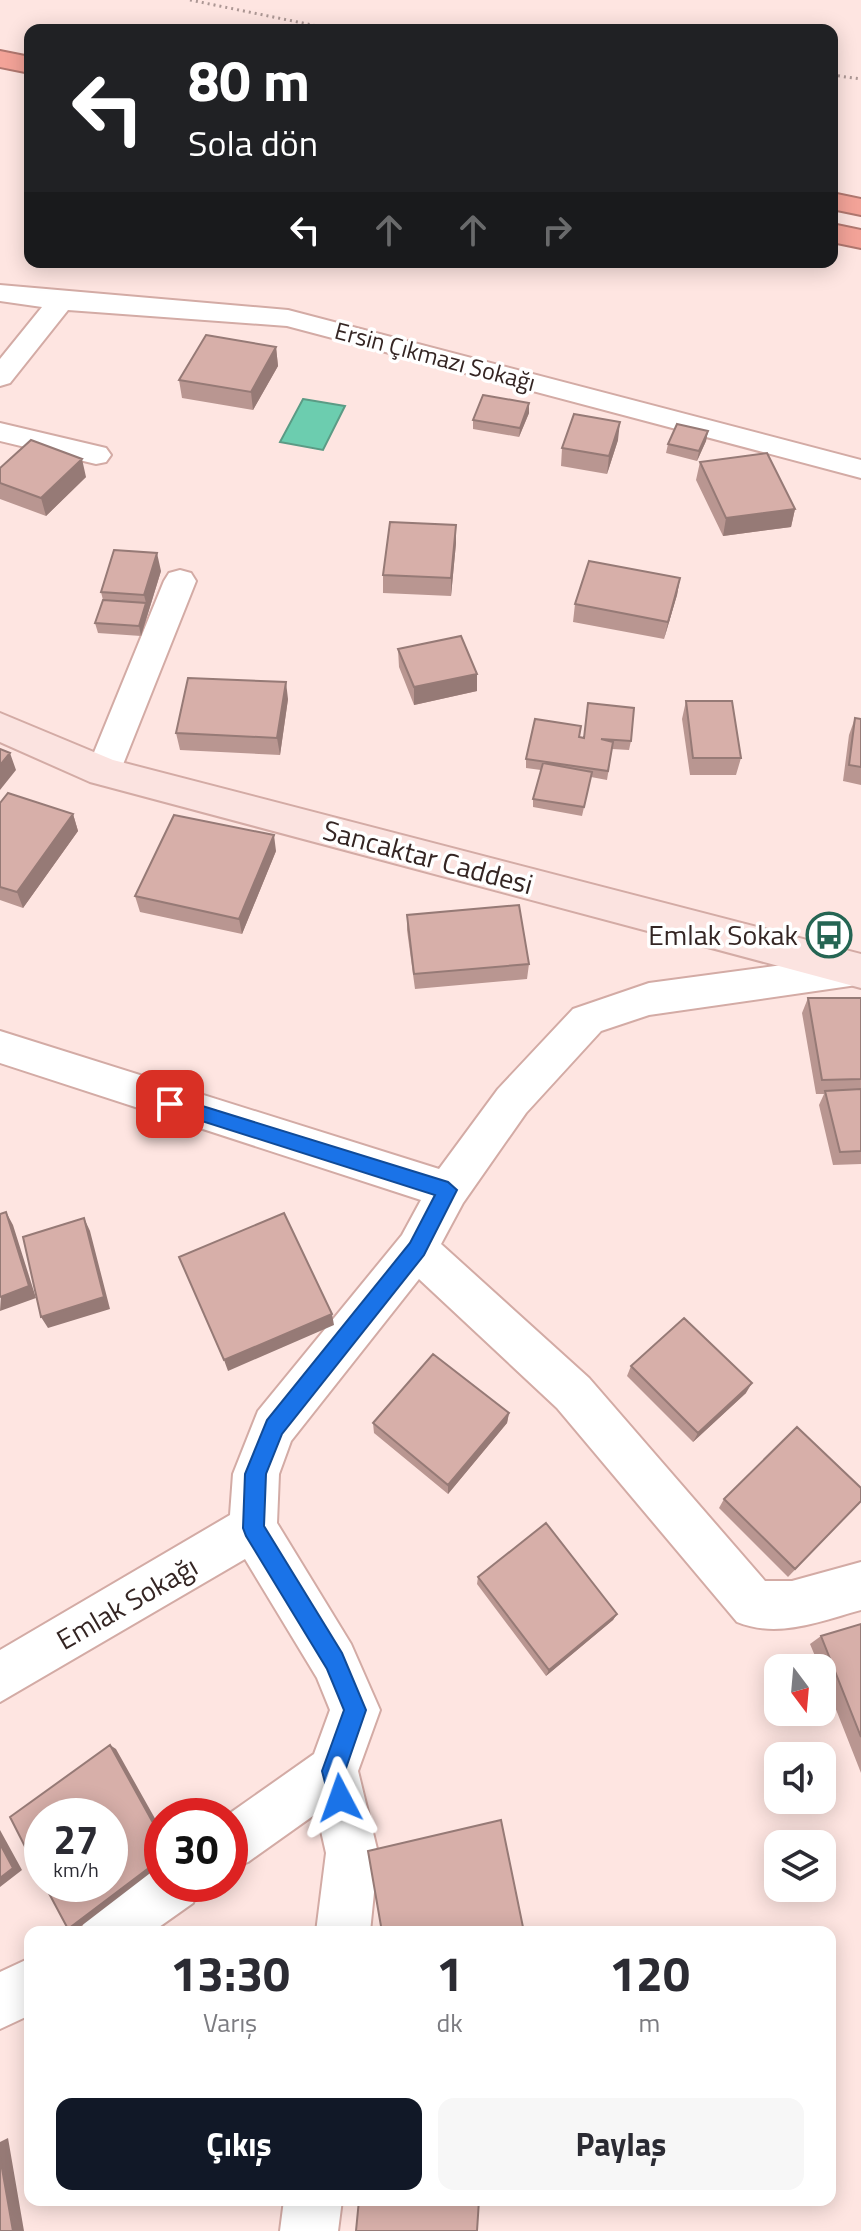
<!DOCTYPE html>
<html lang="tr">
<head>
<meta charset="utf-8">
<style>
	body { margin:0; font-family:"Titillium Web",sans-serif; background:#f7f7f7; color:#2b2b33; height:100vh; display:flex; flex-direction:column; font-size:30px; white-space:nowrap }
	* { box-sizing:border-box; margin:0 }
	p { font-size:26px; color:#7c7c81 }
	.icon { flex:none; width:44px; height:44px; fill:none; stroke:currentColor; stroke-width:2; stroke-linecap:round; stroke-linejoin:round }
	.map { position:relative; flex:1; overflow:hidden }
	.side { position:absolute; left:24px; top:1926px; width:812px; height:280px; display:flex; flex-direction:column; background:#fff; border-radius:16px; box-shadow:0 4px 20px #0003 }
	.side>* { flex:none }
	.banner { position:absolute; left:24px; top:24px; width:814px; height:244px; border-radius:16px; box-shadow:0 4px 20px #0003; background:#202124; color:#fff; overflow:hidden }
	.needle { width:52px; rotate:164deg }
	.fabs { position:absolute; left:764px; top:1654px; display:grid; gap:16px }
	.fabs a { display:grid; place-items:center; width:72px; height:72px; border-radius:16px; background:#fff; box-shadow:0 4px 20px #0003; font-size:40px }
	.speed { position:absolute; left:24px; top:1798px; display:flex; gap:16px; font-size:40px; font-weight:700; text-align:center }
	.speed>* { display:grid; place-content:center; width:104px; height:104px; border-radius:50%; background:#fff; box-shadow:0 4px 20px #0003; line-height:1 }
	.speed small { font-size:20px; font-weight:400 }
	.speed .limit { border:12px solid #d22; background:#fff; color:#111 }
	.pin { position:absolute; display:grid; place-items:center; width:68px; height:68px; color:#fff; margin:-34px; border-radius:16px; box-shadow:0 4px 12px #0006 }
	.me { position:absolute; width:88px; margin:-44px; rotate:356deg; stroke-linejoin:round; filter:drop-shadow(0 0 6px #0008) }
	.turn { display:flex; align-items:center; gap:28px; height:168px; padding:0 32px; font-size:36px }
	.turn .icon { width:104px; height:104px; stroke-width:2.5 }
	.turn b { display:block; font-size:56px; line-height:68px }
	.lanes { display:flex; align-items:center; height:76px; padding:0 32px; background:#0003; justify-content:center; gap:40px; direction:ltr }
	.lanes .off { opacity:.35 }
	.eta { display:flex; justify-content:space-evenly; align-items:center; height:136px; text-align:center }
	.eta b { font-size:48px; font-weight:700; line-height:56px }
	.action { display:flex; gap:16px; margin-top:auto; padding:16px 32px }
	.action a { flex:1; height:92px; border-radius:16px; background:#111827; color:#fff; font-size:32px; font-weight:700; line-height:92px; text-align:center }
	.action a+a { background:#f7f7f7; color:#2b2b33 }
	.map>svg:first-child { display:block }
	.water { fill:#6ccdaf; stroke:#5b9b85; stroke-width:2 }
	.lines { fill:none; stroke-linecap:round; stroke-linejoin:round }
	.street-casing { stroke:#d3aba5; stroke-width:4 }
	.secondary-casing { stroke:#d3aba5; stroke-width:4 }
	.highway-casing { stroke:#b0776f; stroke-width:4 }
	.path { stroke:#ac9794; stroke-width:3; stroke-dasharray:2 4; stroke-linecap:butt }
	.street { fill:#fff; fill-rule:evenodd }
	.secondary { fill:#fbe3e0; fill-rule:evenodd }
	.highway { fill:#f3a398; fill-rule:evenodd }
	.wall { fill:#b99691 }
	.shaded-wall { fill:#967a76 }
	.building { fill:#d7afa9; stroke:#967a76; stroke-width:2 }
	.route { fill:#1a73e8; stroke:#114b97; stroke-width:2 }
	.labels { text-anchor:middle; stroke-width:7; stroke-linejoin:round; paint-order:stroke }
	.far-street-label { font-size:24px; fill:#342523; stroke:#fff }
	.street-label { font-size:28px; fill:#342523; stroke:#fff }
	.poi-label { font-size:28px; fill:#342523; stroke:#fff; text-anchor:end }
</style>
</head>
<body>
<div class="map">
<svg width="861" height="2231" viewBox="0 0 861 2231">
	<rect width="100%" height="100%" fill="#fee5e1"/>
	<path class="water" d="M303,399l42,7 -22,44 -43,-8z"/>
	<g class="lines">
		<g class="street-casing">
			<path id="street" d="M0,285l288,25 573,150v18l-574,-152 -219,-16 -58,73 -10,3v-27l42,-52 -42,-6z
				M0,423l106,25 5,7 -5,7 -10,2 -96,-23z
				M180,570l11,3 5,8 -76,191 -5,9 -12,4 -12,-4 -5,-9 78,-191 5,-8z
				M850,956l11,3v24l-11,3 -201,29 -48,16 -75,82 -63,90 -22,41 148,134 176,203h27l69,-19v48c-41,11 -83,29 -124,12l-180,-214 -138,-129 -128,162 -12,33 -2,49 74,121 29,66 -22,61 20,82 -8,79h-54l10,-79 -9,-40 -69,49 -18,8v-54h-4l88,-62 16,-44 -13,-32 -72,-119 -245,143v-52l230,-135 3,-41 25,-63 144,-176 19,-35 -421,-137v-32l439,138 59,-80 75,-80 76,-26z
				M162,1863v21h38l-7,19 -41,29h-72l8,-19z
				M30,1958v57l-30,14v-57z
				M284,2200h58l-4,31h-58z"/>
		</g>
		<g class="secondary-casing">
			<path id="secondary" d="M0,713l113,47 748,194v34l-771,-206 -90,-40z"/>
		</g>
		<g class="highway-casing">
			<path id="highway" d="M0,51l30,6v16l-30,-6z
				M832,193l29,6v16l-29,-6z
				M832,224l29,6v18l-29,-6z"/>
		</g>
		<path class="path" d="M190,0l147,30
			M832,75l29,4"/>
		<use href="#street" class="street"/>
		<use href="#secondary" class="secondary"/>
		<use href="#highway" class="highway"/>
	</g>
	<path class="wall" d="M276,347l2,19 -25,44 -71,-12 -3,-18z
		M529,403v10l-10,24 -46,-8v-9z
		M708,431l-2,10 -9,20 -31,-8 2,-9z
		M618,440l-11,34 -46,-8 1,-18z
		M700,462l95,47 -4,18 -68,9 -27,-56z
		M0,468l86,9 -40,39 -46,-17z
		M456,543l-5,53 -68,-3v-18z
		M161,571l-20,65 -43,-3 -3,-10 8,-23 -2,-8z
		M680,578l-3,17 -13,44 -91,-17 2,-18z
		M398,649l79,25v17l-63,14 -15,-38z
		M288,699l-8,56 -100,-5 -4,-17z
		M686,701l55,57 -5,17h-46l-8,-56z
		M855,718l6,1v66l-18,-4 6,-46z
		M580,737l51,4 -2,9 -17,-1 -5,31 -16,-3 -9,39 -49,-9v-8l8,-29 -15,-2v-9z
		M0,803l73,11 5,17 -55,77 -23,-8z
		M276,851l-34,83 -102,-22 -5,-16z
		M407,915l122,49 -2,15 -112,10 -8,-59z
		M808,998h53v166l-28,1 -14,-60 5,-11h-8l-14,-81z
		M631,1366l115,27 -53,49 -66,-66z
		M509,1413l-2,10 -59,71 -74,-61 -1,-10z
		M724,1499l137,2 -73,76 -69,-69z
		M478,1577l139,37 -4,6 -67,56 -69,-92z
		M861,1624v149l-39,-99v-6h-2l-10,-24 11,-8z"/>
	<path class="shaded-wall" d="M276,347l2,19 -25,44 -2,-18z
		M529,403v10l-10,24 1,-9z
		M620,422l-2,18 -11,34 2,-18z
		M708,431l-2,10 -9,20 2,-10z
		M82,459l4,18 -40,39 -5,-18z
		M795,509l-4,18 -68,9 3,-18z
		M456,525v18l-5,53v-18z
		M157,553l4,18 -20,65 -2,-10 7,-23 -2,-8z
		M680,578l-3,17 -13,44 4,-17z
		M477,674v17l-63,14v-18z
		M286,682l2,17 -8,56 -3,-17z
		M10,753l6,17 -16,20v-25z
		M73,814l5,17 -55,77 -6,-16z
		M274,835l2,16 -34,83 -3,-15z
		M6,1212l7,13 23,73 -36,13z
		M84,1218l6,13 20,78 -62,19 -7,-11z
		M332,1314l2,11 -106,46 -4,-11z
		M752,1383l-6,10 -53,49 5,-9z
		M509,1413l-2,10 -59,71v-9z
		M617,1614l-4,6 -67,56 3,-6z
		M110,1745l6,4 46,82v8z
		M0,1830l22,40 -22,17z
		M162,1858v6l-86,66 -8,-1z
		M8,2138l16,93h-11l-13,-74v-15z"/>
	<path class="building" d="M206,335l70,12 -25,45 -72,-12z
		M483,395l46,8 -9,25 -47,-8z
		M574,414l46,8 -11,34 -47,-8z
		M677,424l31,7 -9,20 -31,-7z
		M31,440l51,19 -41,39 -41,-15v-15z
		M767,453l28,56 -69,9 -26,-56z
		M390,522l66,3 -5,53 -68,-3z
		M114,550l43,3 -13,42 -43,-3z
		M589,561l91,17 -12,44 -93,-18z
		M103,600l43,3 -7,23 -44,-3z
		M461,636l16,38 -63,13 -16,-38z
		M188,678l98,4 -9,56 -101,-5z
		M686,701h46l9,57h-48z
		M588,703l46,5 -3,33 -30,-2 12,3 -5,29 -82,-12 9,-40 46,7 -2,11 5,1z
		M855,718l6,1v48l-12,-2z
		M0,749l10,4 -10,12z
		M543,763l49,9 -8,35 -51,-8z
		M8,793l65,21 -56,78 -17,-5v-84z
		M174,815l100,20 -35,84 -104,-23z
		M519,905l10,59 -115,10 -7,-59z
		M808,998h53v81l-39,1z
		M861,1089v62l-21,1 -15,-61z
		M6,1212l23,74 -29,11v-83z
		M284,1213l48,101 -108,46 -45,-103z
		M84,1218l20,79 -63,20 -18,-80z
		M684,1318l68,65 -54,50 -67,-67z
		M433,1354l76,59 -61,72 -75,-62z
		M797,1427l64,61v13l-66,68 -71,-70z
		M546,1523l71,91 -68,56 -71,-93z
		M861,1624v113l-40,-101z
		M110,1745l52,94v19l-94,71 -24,-45h66v-68h-68v64l-32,-63z
		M501,1820l23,112h-142l-14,-81z
		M0,1844l13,24 -13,10z
		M0,2157l13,74h-13z
		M359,2200h120l-2,31h-121z"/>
	<path class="route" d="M170,1096l278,86 9,8 -33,65 -142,179 -16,40 -2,52 78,127 24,57 -21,61 6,27 -3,8 -8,4 -9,-4 -9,-35 22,-61 -17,-41 -81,-133 -3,-8 2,-54 22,-54 143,-177 25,-48 -271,-86v-11z"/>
	<defs>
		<g id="bus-ring" transform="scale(2.3)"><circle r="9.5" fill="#fff" stroke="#256553" stroke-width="1.5"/><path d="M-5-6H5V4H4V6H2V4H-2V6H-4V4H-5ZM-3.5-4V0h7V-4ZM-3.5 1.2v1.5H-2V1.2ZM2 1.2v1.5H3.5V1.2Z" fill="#256553"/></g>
	</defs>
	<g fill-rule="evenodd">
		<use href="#bus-ring" x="829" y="935"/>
	</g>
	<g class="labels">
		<g class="far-street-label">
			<text transform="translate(435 357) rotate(15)" y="8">Ersin Çıkmazı Sokağı</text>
		</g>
		<g class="street-label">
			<text transform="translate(428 857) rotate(15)" y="10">Sancaktar Caddesi</text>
			<text transform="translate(127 1603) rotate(-30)" y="10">Emlak Sokağı</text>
		</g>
		<g class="poi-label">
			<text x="798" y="945">Emlak Sokak</text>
		</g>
	</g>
</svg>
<div class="fabs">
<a><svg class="needle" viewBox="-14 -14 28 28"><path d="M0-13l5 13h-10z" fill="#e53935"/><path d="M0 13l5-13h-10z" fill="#7c7c81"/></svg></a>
<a><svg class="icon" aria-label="sound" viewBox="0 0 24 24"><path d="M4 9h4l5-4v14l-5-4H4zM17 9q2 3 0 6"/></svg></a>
<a><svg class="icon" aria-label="layers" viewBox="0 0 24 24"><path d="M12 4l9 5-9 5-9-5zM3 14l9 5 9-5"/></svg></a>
</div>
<div class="speed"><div>27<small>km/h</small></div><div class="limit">30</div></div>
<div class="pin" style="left:170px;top:1104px;background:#d93025"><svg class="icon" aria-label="arrive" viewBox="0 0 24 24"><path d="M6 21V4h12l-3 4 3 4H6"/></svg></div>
<svg class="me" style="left:340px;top:1798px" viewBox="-20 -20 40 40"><path d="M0-17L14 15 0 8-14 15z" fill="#1a73e8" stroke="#fff" stroke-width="4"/></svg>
<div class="banner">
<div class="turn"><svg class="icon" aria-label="left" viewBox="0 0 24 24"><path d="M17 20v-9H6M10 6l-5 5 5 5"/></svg><div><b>80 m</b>Sola dön</div></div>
<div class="lanes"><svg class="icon" aria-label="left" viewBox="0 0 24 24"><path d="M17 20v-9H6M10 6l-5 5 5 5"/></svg><svg class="icon off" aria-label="ahead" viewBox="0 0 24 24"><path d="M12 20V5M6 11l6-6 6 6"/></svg><svg class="icon off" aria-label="ahead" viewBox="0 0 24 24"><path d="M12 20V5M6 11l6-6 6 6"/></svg><svg class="icon off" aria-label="right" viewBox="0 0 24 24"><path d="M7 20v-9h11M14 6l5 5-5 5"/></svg></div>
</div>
<section class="side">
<div class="eta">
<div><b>13:30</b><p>Varış</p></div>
<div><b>1</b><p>dk</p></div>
<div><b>120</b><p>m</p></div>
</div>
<div class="action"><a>Çıkış</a><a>Paylaş</a></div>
</section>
</div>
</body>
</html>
